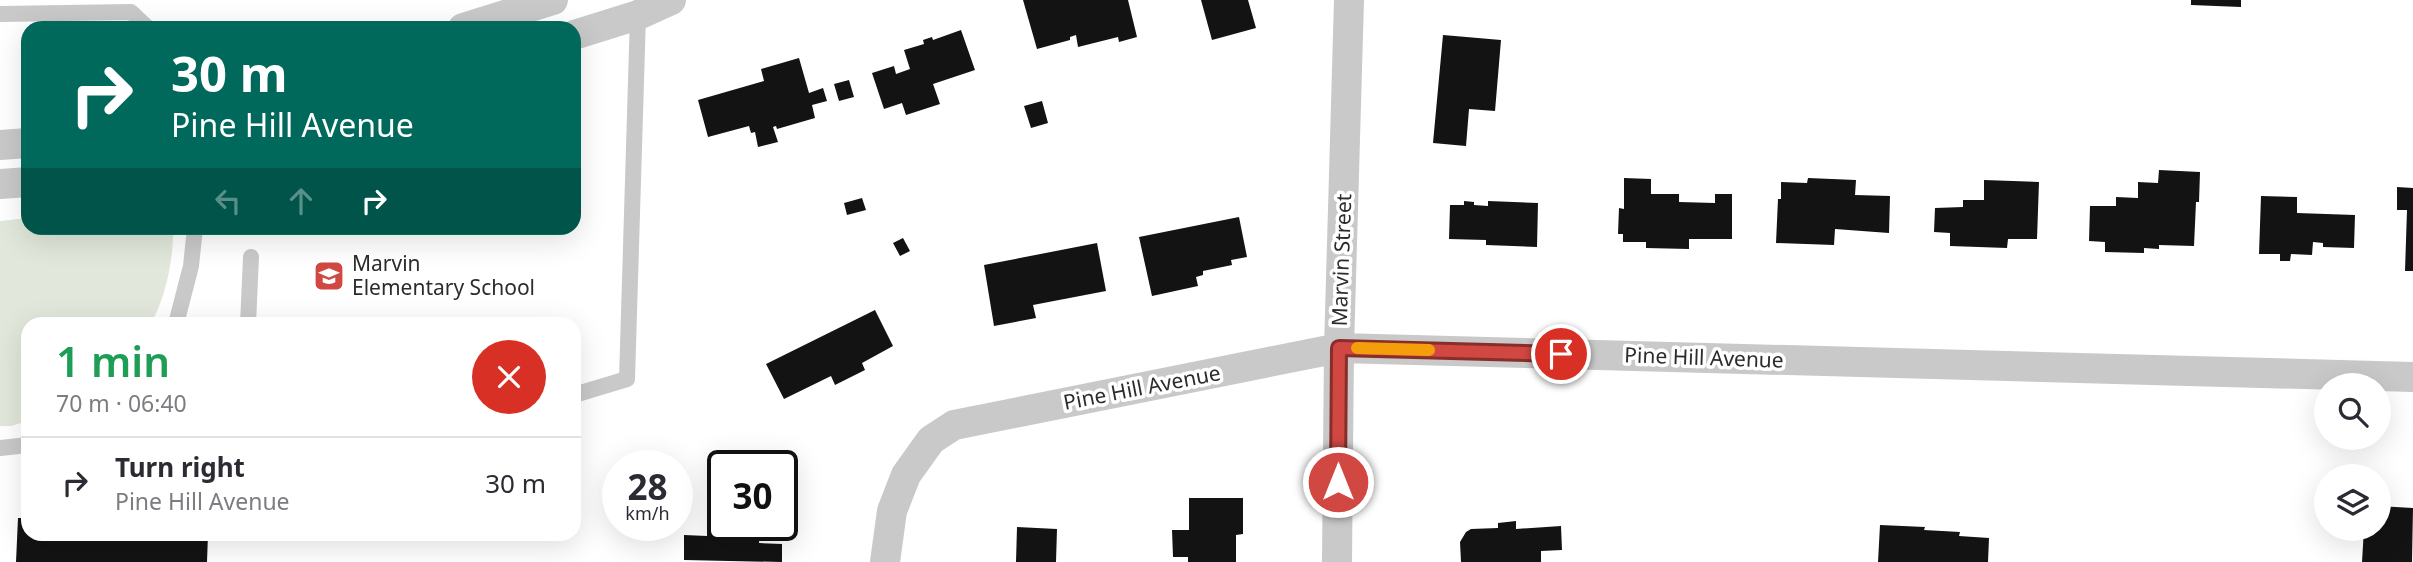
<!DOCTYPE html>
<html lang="en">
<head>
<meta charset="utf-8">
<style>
	body { margin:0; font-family:"Noto Sans",sans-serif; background:#f2f2f3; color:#2b2b33; height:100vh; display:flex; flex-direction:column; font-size:26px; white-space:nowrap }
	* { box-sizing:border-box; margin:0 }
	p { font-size:23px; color:#7c7c81 }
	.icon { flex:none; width:38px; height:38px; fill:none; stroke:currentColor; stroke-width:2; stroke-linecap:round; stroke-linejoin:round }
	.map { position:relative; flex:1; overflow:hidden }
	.drawer { position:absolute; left:21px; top:317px; width:560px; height:224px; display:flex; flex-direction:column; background:#fff; border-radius:21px; box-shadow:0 7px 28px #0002 }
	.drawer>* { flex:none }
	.guide { position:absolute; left:21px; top:21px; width:560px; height:214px; border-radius:21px; box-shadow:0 7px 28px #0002; background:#00695c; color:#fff; overflow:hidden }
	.tools { position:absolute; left:2314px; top:373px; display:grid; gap:14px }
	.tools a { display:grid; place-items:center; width:77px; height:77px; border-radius:50%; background:#fff; box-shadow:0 7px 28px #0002; font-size:35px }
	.speed { position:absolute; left:602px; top:450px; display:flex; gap:14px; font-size:35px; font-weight:700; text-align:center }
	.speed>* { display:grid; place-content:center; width:91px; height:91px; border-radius:50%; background:#fff; box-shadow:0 7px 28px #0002; line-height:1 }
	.speed small { font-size:18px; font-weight:400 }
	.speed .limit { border:4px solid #111; border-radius:10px; background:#fff; color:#111 }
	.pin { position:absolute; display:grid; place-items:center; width:60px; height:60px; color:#fff; margin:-30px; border:4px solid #fff; border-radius:50%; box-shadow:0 2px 7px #0007 }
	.me { position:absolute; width:77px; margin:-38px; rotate:0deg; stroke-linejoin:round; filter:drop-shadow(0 0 5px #0008) }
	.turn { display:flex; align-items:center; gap:24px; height:147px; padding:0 35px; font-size:32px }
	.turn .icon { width:91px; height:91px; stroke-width:2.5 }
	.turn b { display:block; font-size:49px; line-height:60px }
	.lanes { display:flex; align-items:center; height:66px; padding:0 35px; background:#0003; justify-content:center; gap:35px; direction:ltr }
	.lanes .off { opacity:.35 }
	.round { display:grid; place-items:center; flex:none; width:74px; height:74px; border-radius:37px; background:#f2f2f3 }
	.summary { display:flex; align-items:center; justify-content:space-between; height:119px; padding:0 35px }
	h1 { font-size:42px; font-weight:600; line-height:52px; color:#1e9e55 }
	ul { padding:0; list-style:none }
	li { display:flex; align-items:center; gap:21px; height:91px; padding:0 35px; border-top:2px solid #e1e1e2 }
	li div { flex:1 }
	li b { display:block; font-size:26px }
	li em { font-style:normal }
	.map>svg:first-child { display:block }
	.green { fill:#e1e8db }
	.building { fill:#131313 }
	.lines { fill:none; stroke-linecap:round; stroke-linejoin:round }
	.service { stroke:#c9c9c9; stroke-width:16 }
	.minor { stroke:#c9c9c9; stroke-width:30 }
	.route-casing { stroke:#882e2a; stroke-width:18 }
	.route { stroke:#d14741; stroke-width:12 }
	.slow { stroke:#f59e0b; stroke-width:12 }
	.labels { text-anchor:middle; stroke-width:7; stroke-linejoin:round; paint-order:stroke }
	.street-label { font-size:21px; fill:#2c2c2c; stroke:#fff }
	.poi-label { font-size:21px; fill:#2c2c2c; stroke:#fff; text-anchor:start }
</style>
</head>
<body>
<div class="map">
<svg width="2413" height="562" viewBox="0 0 2413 562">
	<rect width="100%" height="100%" fill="#fff"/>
	<path class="green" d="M28,218v10h145c1,27 -7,72 -23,96h-122v97l-17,5h-11v-205z"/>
	<path class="building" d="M1023,0h105l9,37 -18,5 -1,-5 -40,10 -2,-12 -6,2v3l-33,9z
		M1201,0h47l8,28 -44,12z
		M2191,0h50v7l-50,-2z
		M961,30l14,40 -42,14 7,20 -34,11 -4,-12 -18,6 -12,-36 22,-7 2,8 14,-5 -6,-19 20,-6 -1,-4 9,-3 1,3z
		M1443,35l58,5 -6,71 -26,-2 -3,37 -33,-3z
		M799,58l10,35 14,-5 4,13 -15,4 3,13 -38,11 -1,-3 -3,1 5,15 -20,5 -3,-15 -4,1 -2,-7 -41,11 -10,-37 66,-19 -3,-12z
		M849,80l5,17 -15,4 -5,-17z
		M1042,101l6,22 -17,5 -7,-22z
		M2159,170l41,2 -1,30h-3l-2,44 -35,-1v4l-15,-1v5l-39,-1v-10l-16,-1 1,-35h26v-9l22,1v-16l20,1z
		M1624,178l27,1v15h28v8l36,1v-9h17v45h-43v10l-43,-1v-6h-23v-8h-5l1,-26 5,1z
		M1808,178l48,2 -1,15 35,1 -1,37 -54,-4 -1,16 -58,-2 2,-44h3v-17l26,1z
		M1984,180l55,2 -2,57h-29l-1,9 -57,-2v-13l-16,-1 1,-24 28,-1v-7h21z
		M2397,187l16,1v83h-8l2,-61h-10z
		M2261,196l36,1v16l58,2 -1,33 -31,-1v-4l-10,-1 -1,13 -21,-1 -1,7h-10v-7h-21z
		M862,198l4,12 -19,5 -3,-12z
		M1464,201l10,1v3l14,1v-5l50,2 -1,44 -51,-2v-5l-37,-1 1,-34h14z
		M1239,217l8,40 -16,3 1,5 -29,6v4l-7,2 2,9 -46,10 -13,-59z
		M903,238l7,13 -10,5 -7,-13z
		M1097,243l9,48 -73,14 3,13 -42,8 -10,-61z
		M875,310l18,36 -31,17 3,7 -30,15 -4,-9 -47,23 -18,-35z
		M709,478h14v47h37l-1,18 23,1v18l-98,-2v-25l23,1z
		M1189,498h54v36l-7,1v27h-48v-5h-15l-1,-27h17z
		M2378,506l35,2 -1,54h-50l2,-34h14z
		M18,518h10v16h180l-1,28h-191z
		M1516,521v8l45,-3 1,24 -21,1v11h-80l-1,-20 6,-10 5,-3 27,-1v-5z
		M1880,525l45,2 -1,3 36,2 -1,4 30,2 -1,24h-110z
		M1017,527l40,2 -1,33h-40z"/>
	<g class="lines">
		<path class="service" d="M0,14l131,-2 17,16
			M176,324l15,-58 4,-38
			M248,324l3,-67
			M574,395l53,-16 11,-364
			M0,448l28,-3"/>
		<path class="minor" d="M463,28l90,-28
			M574,35l64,-20 33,-15
			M0,145l28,-2
			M0,184l28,-2
			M885,562l7,-51 14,-36 25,-35 23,-15 385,-77 1074,29
			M1337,562l2,-214 10,-348"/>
	</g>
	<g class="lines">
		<g class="route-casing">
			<path id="route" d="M1338,482l1,-134 222,6"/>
		</g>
		<use href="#route" class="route"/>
		<path class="slow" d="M1357,348l72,2"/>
	</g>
	<defs>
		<g id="school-square" transform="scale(1.575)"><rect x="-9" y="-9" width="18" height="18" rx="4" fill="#d14741" stroke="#fff"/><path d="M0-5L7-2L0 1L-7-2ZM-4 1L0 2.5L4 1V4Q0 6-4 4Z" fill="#fff"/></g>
	</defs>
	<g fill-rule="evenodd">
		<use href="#school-square" x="329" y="276"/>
	</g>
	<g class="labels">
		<g class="street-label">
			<text transform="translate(1342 260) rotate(-88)" y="7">Marvin Street</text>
			<text transform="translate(1704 358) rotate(2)" y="7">Pine Hill Avenue</text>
			<text transform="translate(1142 388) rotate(-11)" y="7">Pine Hill Avenue</text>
		</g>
		<g class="poi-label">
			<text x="352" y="271">Marvin<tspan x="352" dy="24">Elementary School</tspan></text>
		</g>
	</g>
</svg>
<div class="tools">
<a><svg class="icon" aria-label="search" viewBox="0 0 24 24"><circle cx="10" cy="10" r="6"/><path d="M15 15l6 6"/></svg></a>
<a><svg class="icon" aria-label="layers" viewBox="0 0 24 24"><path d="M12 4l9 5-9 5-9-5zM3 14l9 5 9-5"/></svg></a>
</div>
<div class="speed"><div>28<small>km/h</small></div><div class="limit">30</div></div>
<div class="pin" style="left:1561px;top:354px;background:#d93025"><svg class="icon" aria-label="arrive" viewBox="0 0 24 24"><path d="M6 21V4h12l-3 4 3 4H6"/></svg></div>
<svg class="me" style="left:1338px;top:482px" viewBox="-20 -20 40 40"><circle r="17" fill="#d14741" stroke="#fff" stroke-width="3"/><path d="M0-11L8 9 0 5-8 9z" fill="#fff"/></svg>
<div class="guide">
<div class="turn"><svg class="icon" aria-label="right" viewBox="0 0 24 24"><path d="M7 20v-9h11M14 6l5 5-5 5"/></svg><div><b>30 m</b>Pine Hill Avenue</div></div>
<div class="lanes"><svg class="icon off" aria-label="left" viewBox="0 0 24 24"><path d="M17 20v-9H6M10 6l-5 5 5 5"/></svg><svg class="icon off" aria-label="ahead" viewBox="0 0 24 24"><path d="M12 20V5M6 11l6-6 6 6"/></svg><svg class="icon" aria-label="right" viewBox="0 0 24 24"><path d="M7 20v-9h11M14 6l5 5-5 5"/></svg></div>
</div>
<section class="drawer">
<div class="summary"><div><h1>1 min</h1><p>70 m · 06:40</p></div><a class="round" style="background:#d93025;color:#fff"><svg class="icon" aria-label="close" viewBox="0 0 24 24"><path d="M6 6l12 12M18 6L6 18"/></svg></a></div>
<ul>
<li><svg class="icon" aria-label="right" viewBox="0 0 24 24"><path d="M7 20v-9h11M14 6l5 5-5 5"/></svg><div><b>Turn right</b><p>Pine Hill Avenue</p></div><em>30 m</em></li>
</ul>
</section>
</div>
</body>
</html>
